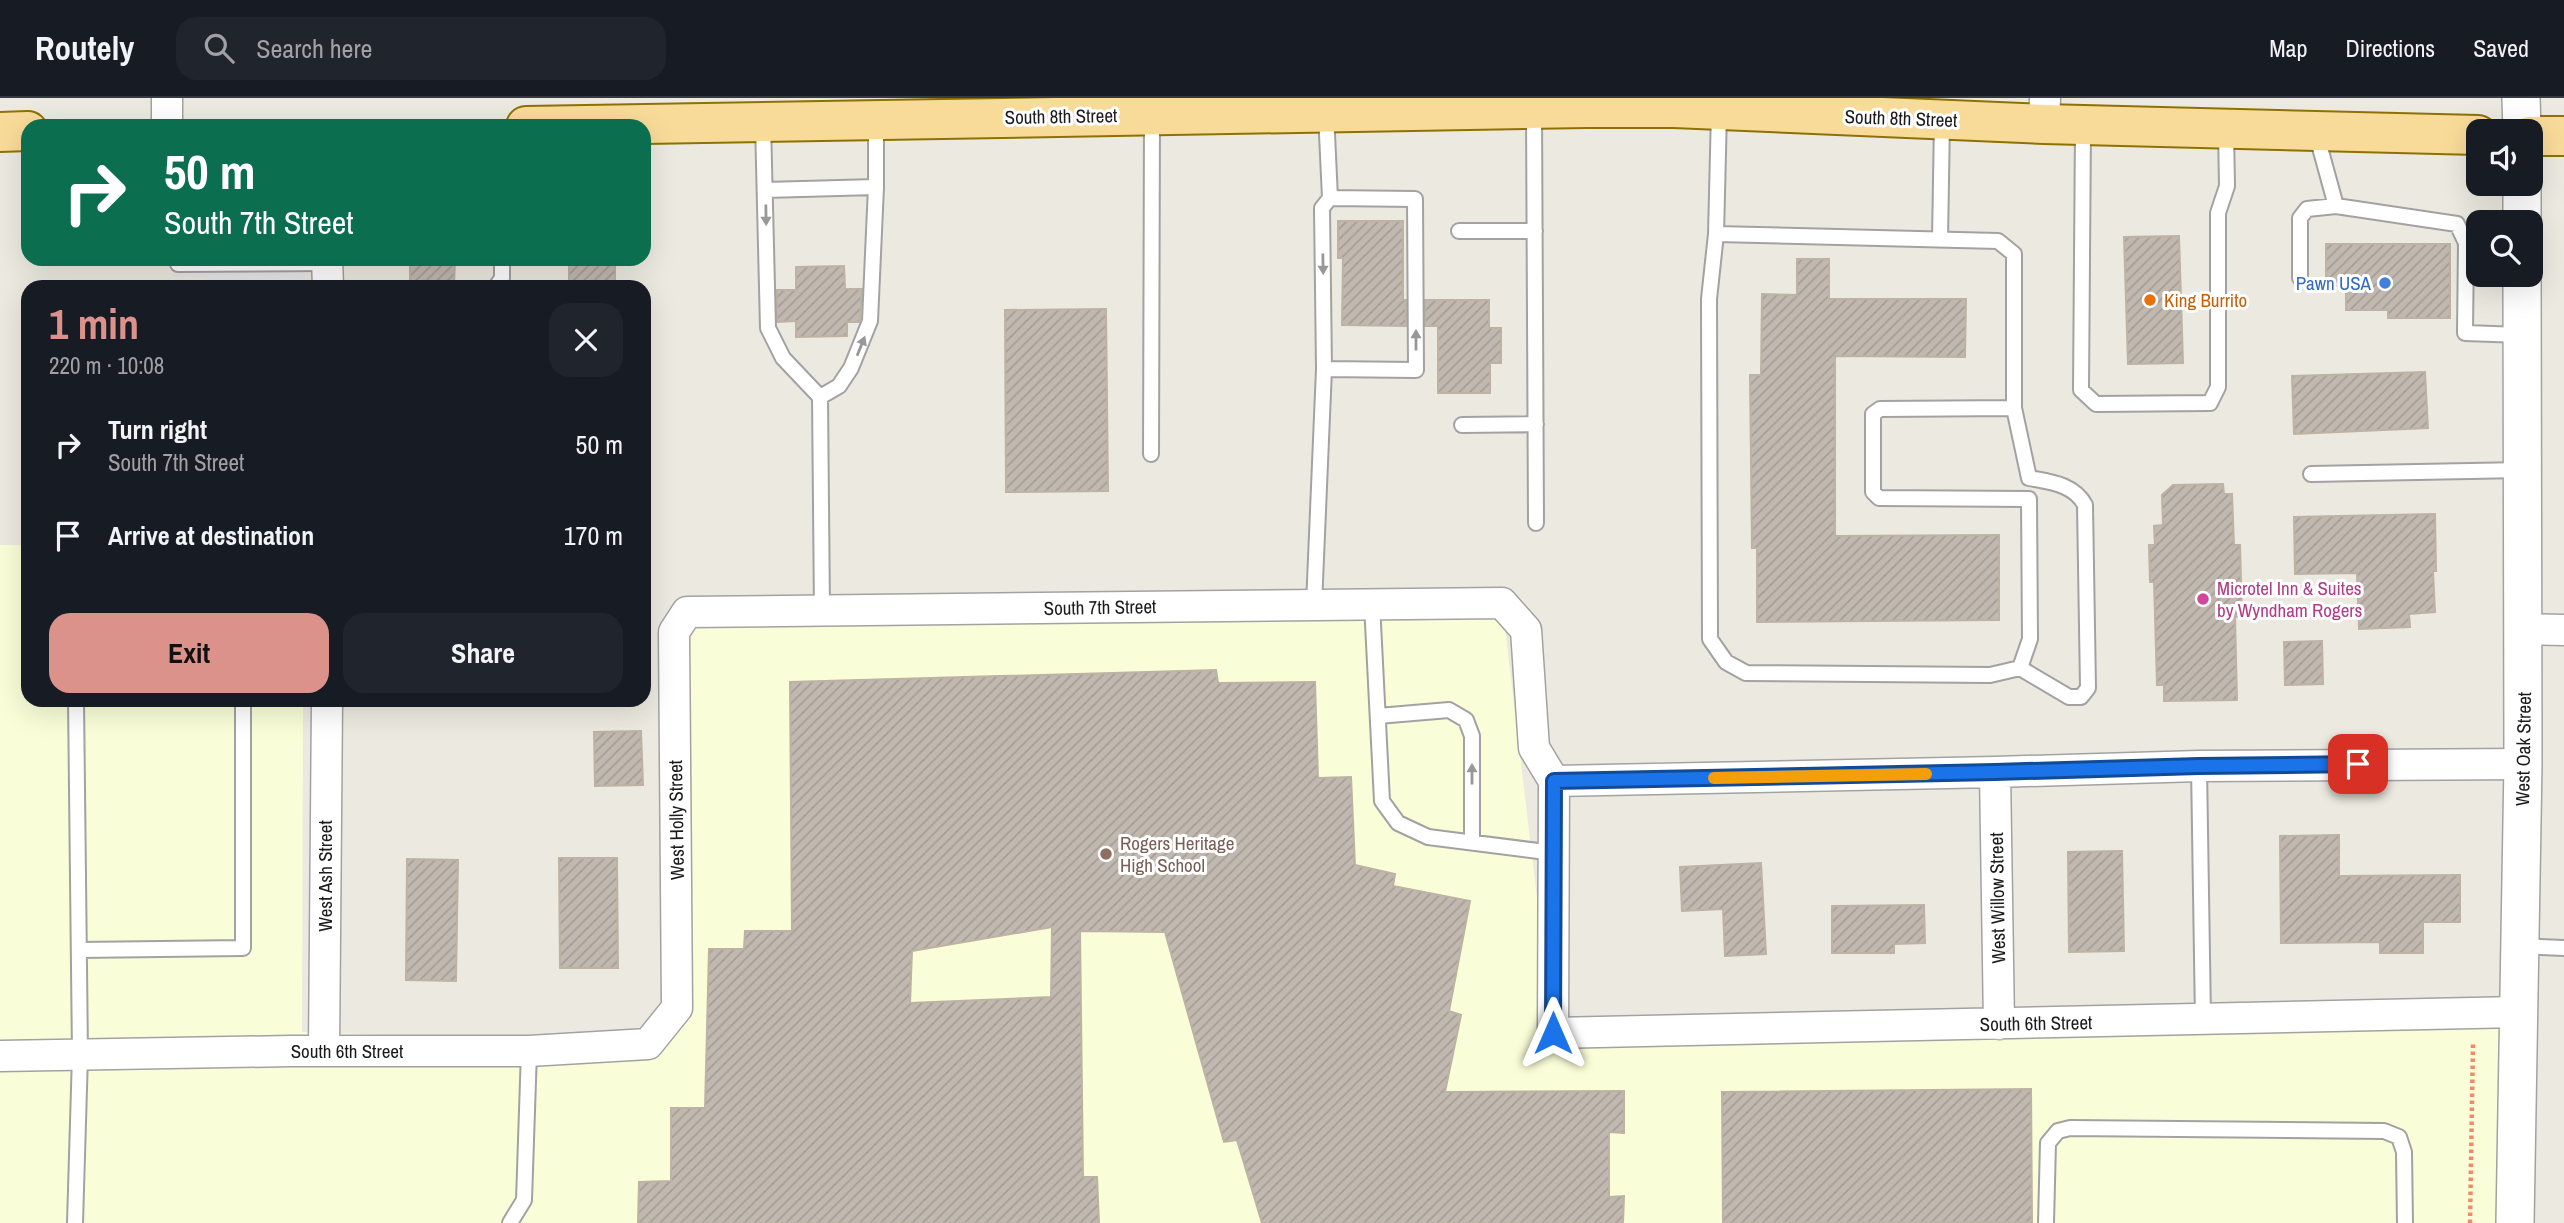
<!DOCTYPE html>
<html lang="en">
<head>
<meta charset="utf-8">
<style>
	body { margin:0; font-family:"Archivo Narrow",sans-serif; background:#20242c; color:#f1f3f6; height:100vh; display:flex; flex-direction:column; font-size:26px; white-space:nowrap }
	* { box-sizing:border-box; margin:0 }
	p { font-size:23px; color:#9ea1a6 }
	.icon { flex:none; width:38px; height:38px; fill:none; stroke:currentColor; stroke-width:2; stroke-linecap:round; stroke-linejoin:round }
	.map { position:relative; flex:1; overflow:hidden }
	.sheet { position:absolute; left:21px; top:182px; width:630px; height:427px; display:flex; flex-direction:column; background:#171b24; border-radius:21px; box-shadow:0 7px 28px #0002 }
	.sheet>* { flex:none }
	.hud { position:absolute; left:21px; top:21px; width:630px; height:147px; border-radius:21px; box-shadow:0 7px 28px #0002; background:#0b6e4f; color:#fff; overflow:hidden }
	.fabs { position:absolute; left:2466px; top:21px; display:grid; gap:14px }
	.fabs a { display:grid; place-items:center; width:77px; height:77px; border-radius:14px; background:#171b24; box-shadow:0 7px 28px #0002; font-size:35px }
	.pin { position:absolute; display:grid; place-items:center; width:60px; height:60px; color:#fff; margin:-30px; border-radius:14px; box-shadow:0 4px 10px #0006 }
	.me { position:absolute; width:77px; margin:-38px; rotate:0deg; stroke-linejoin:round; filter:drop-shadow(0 0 5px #0008) }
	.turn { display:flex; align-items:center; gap:24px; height:147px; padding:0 28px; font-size:32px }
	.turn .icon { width:91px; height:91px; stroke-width:2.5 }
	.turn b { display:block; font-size:49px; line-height:60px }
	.round { display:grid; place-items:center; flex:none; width:74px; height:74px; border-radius:21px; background:#20242c }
	.overview { display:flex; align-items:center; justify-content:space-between; height:119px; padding:0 28px }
	h1 { font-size:42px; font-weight:700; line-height:52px; color:#db928a }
	.cta { display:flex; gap:14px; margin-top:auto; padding:14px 28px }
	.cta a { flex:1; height:80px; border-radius:21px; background:#db928a; color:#111; font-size:28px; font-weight:700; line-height:80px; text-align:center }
	.cta a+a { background:#20242c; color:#f1f3f6 }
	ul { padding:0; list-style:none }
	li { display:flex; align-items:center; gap:21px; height:91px; padding:0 28px }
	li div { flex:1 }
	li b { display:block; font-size:26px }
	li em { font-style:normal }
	header { display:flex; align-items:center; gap:42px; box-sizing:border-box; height:98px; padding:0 35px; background:#171b24; border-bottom:2px solid #363941 }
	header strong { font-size:33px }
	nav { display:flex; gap:38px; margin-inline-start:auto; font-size:24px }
	.search { width:490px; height:63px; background:#20242c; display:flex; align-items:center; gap:18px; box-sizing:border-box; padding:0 24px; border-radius:21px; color:#9ea1a6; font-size:26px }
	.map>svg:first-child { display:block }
	.education { fill:#f9fed8 }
	.parking { fill:#e7e7e7 }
	.building { fill:url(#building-hatch); stroke:#bdb2a3; stroke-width:2; fill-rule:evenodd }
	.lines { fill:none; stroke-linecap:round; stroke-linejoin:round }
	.service-casing { stroke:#a2a2a2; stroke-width:18 }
	.minor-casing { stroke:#a2a2a2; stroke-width:33 }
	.tertiary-casing { stroke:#a2a2a2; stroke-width:40 }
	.primary-casing { stroke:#8e7104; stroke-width:42 }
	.path { stroke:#f68868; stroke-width:4.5; stroke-dasharray:3.5 3.5; stroke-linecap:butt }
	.service { stroke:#fff; stroke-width:14 }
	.minor { stroke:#fff; stroke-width:30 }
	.tertiary { stroke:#fff; stroke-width:37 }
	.primary { stroke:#f9db99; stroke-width:38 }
	.oneway { fill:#989898 }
	.route-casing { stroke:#114b97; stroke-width:18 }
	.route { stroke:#1a73e8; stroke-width:12 }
	.slow { stroke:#f59e0b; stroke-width:12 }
	.shop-dot { fill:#3f7fe0; stroke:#fff; stroke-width:2.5 }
	.food-dot { fill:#e8710a; stroke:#fff; stroke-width:2.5 }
	.hotel-dot { fill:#d1479c; stroke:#fff; stroke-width:2.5 }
	.education-dot { fill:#8d6e63; stroke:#fff; stroke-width:2.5 }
	.labels { text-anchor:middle; stroke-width:6; stroke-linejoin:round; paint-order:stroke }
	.street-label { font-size:19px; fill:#1b1b1b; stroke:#fff }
	.shop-label { font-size:19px; fill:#366cbe; stroke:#fff; text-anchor:end }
	.food-label { font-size:19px; fill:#c56008; stroke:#fff; text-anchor:start }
	.hotel-label { font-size:19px; fill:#b23c85; stroke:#fff; text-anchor:start }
	.education-label { font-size:19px; fill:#785e54; stroke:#fff; text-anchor:start }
</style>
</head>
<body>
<header>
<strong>Routely</strong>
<div class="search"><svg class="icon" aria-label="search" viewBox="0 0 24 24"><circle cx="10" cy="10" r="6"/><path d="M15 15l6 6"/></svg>Search here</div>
<nav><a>Map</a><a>Directions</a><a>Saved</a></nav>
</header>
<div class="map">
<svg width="2564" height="1125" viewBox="0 0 2564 1125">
	<defs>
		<pattern id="building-hatch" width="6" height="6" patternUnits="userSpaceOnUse" patternTransform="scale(1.75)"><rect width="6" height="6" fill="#c1b9b0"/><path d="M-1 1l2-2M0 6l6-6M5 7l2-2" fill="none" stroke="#a59e97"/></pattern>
	</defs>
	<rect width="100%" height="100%" fill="#eceae0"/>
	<path class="education" d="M0,447h28v155h275l-1,332 346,12 29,-36 10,-396 815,-9 51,430 966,-21 -4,211h-2515z"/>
	<path class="parking" d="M173,161h132v20h-41v8h-57v-9h-34z"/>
	<path class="building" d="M1338,123h65v79h3v26l-64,-1 1,-67h-5z
		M2179,138l4,127 -55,1 -4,-127z
		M2326,146h124v74h-62v-8h-42v-24h-20z
		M410,161h45l-1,28h-44z
		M569,161h46v28h-46z
		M1797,161h32v40h137l-1,58 -130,-1v180l164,-1v85l-242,2v-74h-5l-2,-173h11l1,-81 35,1z
		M844,168l1,23h17l-2,30 -1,3h-12v14l-51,1v-16l-19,1v-32h19v-23z
		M1425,202h64v28h12v35h-11v30h-52v-67h-13z
		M1106,211l2,182 -102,1 -1,-182z
		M2425,274l3,56 -134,6 -2,-58z
		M2223,386l1,10h8l2,51h6l2,71 -7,1 2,83 -73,1v-16h-7l-3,-103h-4l-1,-37h6l-1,-19 9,-1 -1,-30 11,-10z
		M2435,416l1,57h-3l2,41 -26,2 1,13 -51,2 -2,-56 -62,1 -1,-57z
		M2322,543l1,43 -38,1 -1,-43z
		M1216,572l2,13 97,-1 3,96 33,-1 4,88 40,9 -2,12 77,15 -21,110 12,4 -16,77 179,-1v42l-15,-1v65l15,-1 -1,27h-361l-25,-83 -13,2 -59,-210 -85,-1 3,246h14l2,46h-461l1,-41 32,-1v-73h34l4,-159h35l1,-18h47l-2,-249zM1052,829l-1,70 -141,6 2,-52z
		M641,633l2,54 -48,1 -1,-54z
		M2339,737v41l121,-1v47h-37v31h-43v-11l-99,1 -1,-107z
		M2122,753l2,100 -55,1 -1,-100z
		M559,760h58l1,110h-58z
		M407,761l51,1 -2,121 -50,-1z
		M1761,765l5,91 -41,2 -2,-47 -41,2 -2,-44z
		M1924,807l1,38 -31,1v9h-62v-47z
		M2031,991l1,133 -309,1 -1,-131z"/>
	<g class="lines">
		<g class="service-casing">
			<path id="service" d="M1534,12l2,413
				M1326,15l4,85 85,1 1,171 -92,-1 -2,-161 8,-10
				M763,25l5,205 15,30 37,39 2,214
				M2083,29l-2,263 15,14 114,-1 8,-16v-174l9,-27 -1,-55
				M2316,35l20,73 121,18 9,19 -1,90 56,2
				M765,92l111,-3
				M1459,133h76
				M1716,136l-7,65 1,340 16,23 20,11 244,2 30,-7 10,-29 -1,-140 -150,-1 -6,-6v-78l7,-5 134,-1v-154l-16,-13 -282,-7 3,-122
				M1940,142l2,-119
				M178,166l150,-1
				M2300,180v-60l7,-9 29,-3
				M496,189l6,-9v-19
				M820,299l19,-11 12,-18 19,-47 6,-134v-67
				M2014,310l15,70c21,4 45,6 56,27l3,183 -7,9h-12l-49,-29
				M1462,327l74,-1
				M1151,356l1,-338
				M2311,376l212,-4
				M1372,506l10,197 16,22 30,14 126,16
				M1314,507l10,-236
				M1378,618l71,-6 17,10 6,16v106
				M2199,668l4,253
				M2520,848l44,2
				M79,852l164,-2v-248
				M75,1125l5,-168 -4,-355
				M510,1125l14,-23 5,-149
				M2046,1125l2,-80 10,-12 12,-3 314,3 15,6 5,15 1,71"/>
		</g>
		<g class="minor-casing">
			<path id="minor" d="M2044,26l1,-26
				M167,28v-28
				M327,161l1,28
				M2524,531l40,1
				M1995,674l4,252
				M1554,683l441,-9 204,-6 324,-2
				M324,953l3,-351
				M0,958l291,-5h238l119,-7 29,-36 -3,-376 13,-20 815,-9 24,27 8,118 20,33 -1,252 966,-21"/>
		</g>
		<g class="tertiary-casing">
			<path id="tertiary" d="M2521,0l1,33
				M2522,86v38
				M2515,1125l8,-459 -1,-489"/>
		</g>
		<g class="primary-casing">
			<path id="primary" d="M526,28l1061,-18h87l370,16 434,11
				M0,34l28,-1
				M2530,38h34"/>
		</g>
		<path class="path" d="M2470,1125l3,-181"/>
		<use href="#service" class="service"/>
		<use href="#minor" class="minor"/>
		<use href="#tertiary" class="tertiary"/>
		<use href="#primary" class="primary"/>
	</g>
	<defs><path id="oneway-solid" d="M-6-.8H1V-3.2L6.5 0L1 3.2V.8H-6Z" transform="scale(1.75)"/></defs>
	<g class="oneway">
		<use href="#oneway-solid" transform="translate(766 117) rotate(89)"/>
		<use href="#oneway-solid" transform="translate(1323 166) rotate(89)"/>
		<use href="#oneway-solid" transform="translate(1416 242) rotate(-90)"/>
		<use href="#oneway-solid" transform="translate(861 248) rotate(-68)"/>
		<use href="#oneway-solid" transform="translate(1472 676) rotate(-90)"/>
	</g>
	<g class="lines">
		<g class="route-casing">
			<path id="route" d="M1553,935l1,-252 441,-9 204,-6 159,-2"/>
		</g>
		<use href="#route" class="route"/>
		<path class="slow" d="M1714,680l212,-4"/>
	</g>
	<circle class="shop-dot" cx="2385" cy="185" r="7"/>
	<circle class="food-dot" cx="2150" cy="202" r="7"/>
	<circle class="hotel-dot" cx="2203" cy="501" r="7"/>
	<circle class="education-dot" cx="1106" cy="756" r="7"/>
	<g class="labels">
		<g class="street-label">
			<text transform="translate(1061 18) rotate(-1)" y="7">South 8th Street</text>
			<text transform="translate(1901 20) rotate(2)" y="7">South 8th Street</text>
			<text transform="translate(1100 509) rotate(-1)" y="7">South 7th Street</text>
			<text transform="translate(2523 651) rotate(-89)" y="7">West Oak Street</text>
			<text transform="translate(676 722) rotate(-91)" y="7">West Holly Street</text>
			<text transform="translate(325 778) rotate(-90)" y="7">West Ash Street</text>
			<text transform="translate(1997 800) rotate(-91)" y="7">West Willow Street</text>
			<text transform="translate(2036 925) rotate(-1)" y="7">South 6th Street</text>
			<text x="347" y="960">South 6th Street</text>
		</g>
		<g class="shop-label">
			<text x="2371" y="192">Pawn USA</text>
		</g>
		<g class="food-label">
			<text x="2164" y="209">King Burrito</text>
		</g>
		<g class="hotel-label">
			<text x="2217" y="497">Microtel Inn &amp; Suites<tspan x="2217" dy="22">by Wyndham Rogers</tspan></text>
		</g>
		<g class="education-label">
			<text x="1120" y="752">Rogers Heritage<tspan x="1120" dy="22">High School</tspan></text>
		</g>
	</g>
</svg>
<div class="fabs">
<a><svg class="icon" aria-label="sound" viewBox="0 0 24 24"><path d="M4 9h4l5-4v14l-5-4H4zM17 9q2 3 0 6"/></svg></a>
<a><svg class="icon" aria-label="search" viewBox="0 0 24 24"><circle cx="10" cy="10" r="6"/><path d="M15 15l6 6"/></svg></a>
</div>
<div class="pin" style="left:2358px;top:666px;background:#d93025"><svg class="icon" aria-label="arrive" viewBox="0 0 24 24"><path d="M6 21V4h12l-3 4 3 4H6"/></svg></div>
<svg class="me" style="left:1553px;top:935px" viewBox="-20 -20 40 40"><path d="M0-17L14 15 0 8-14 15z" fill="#1a73e8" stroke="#fff" stroke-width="4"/></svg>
<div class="hud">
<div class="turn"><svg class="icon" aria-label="right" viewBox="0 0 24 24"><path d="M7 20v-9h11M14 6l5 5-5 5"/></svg><div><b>50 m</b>South 7th Street</div></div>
</div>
<section class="sheet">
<div class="overview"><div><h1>1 min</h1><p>220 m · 10:08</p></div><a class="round"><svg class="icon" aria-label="close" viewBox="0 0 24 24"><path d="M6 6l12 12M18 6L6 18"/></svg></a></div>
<ul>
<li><svg class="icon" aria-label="right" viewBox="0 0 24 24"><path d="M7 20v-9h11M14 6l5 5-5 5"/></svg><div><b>Turn right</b><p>South 7th Street</p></div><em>50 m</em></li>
<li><svg class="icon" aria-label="arrive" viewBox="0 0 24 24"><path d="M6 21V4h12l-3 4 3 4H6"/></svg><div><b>Arrive at destination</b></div><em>170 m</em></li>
</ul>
<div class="cta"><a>Exit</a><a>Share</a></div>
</section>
</div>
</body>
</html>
